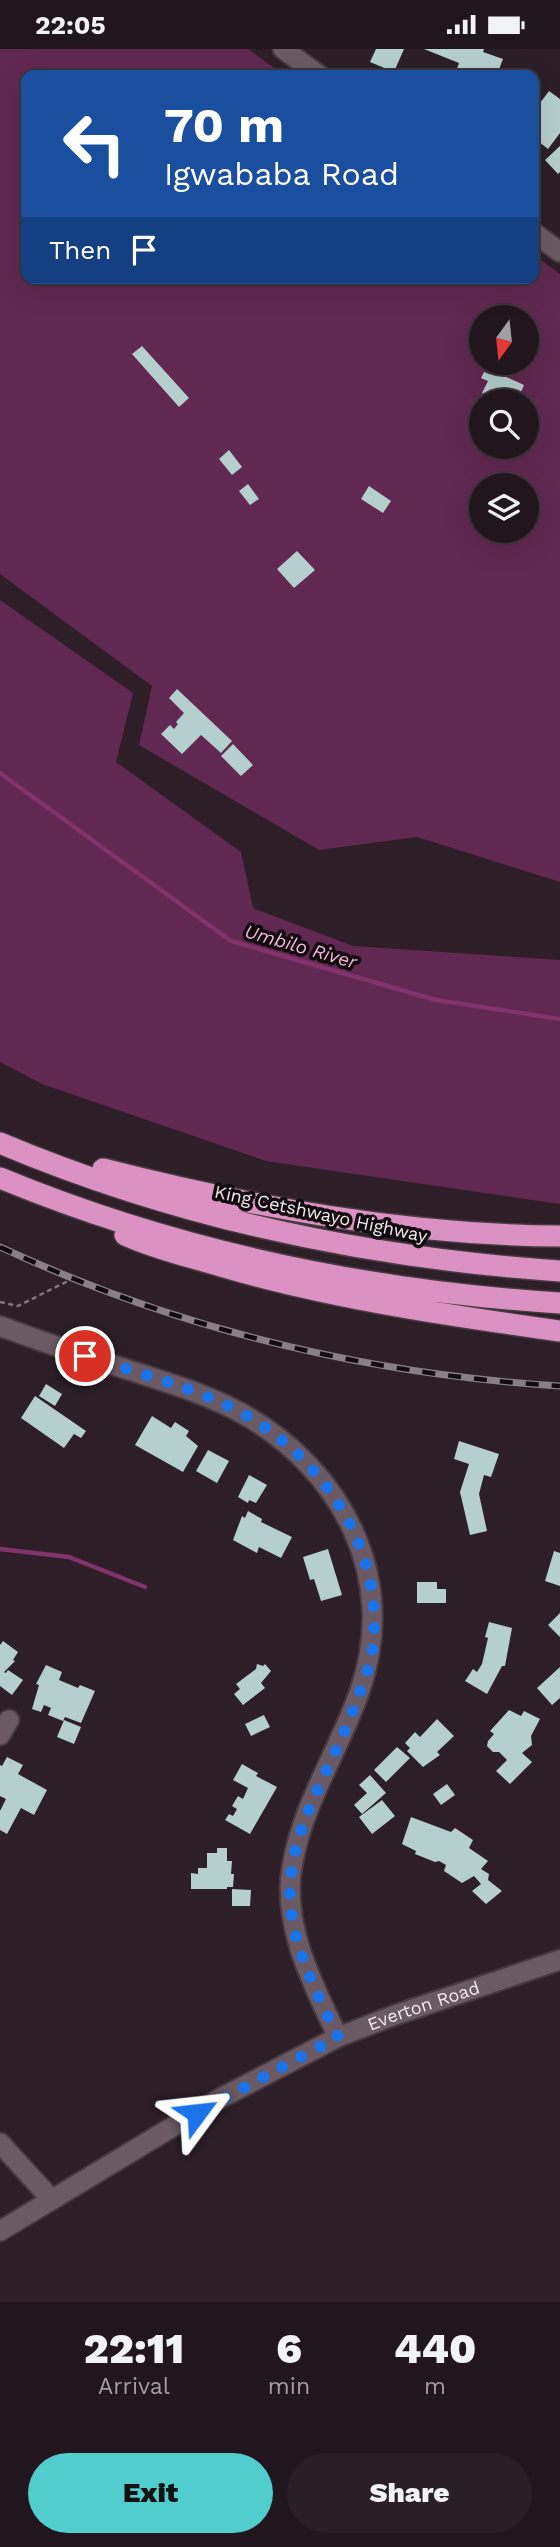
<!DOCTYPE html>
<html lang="en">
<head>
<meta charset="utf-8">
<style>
	body { margin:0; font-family:"Work Sans",sans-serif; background:#2a1f27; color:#f1f3f6; height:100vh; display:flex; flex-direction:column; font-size:26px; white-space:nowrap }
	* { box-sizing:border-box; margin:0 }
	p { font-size:23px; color:#a29fa4 }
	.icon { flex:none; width:38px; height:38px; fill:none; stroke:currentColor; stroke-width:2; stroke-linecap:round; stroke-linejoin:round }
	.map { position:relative; height:2253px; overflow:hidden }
	.details { display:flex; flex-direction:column; background:#22161e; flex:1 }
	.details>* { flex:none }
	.guide { position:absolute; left:21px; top:21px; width:518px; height:214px; border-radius:14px; box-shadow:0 7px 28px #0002,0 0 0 2px #3f353c; background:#1a4fa0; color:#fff; overflow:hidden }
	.needle { width:46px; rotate:195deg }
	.tools { position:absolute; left:469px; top:256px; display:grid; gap:14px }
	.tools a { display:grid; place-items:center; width:70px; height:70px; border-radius:50%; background:#22161e; box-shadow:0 7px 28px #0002,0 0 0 2px #3f353c; font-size:35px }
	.pin { position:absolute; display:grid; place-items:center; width:60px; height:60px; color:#fff; margin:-30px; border:4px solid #fff; border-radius:50%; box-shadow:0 2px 7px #0007 }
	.me { position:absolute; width:77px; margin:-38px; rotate:60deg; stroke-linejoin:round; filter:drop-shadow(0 0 5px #0008) }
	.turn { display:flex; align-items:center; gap:24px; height:147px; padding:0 28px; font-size:32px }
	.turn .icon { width:91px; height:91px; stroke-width:2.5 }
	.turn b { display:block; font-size:49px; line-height:60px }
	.then { display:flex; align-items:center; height:66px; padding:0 28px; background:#0003; gap:14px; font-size:26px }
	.eta { display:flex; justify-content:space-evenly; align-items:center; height:119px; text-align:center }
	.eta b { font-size:42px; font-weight:800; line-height:49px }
	.button { display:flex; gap:14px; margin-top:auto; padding:14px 28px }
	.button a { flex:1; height:80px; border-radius:42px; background:#52cdcd; color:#111; font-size:28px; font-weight:800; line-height:80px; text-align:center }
	.button a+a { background:#2a1f27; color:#f1f3f6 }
	.status { display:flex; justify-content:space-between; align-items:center; height:49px; padding:0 35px; background:#22161e; direction:ltr }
	.status svg { height:19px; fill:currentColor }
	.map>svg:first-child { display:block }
	.green { fill:#612851; fill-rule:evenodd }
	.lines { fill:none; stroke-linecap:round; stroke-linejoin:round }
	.stream { stroke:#81336b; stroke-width:4.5 }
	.building { fill:#b5cece }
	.street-casing { stroke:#463a41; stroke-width:23 }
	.highway-casing { stroke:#463a41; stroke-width:24 }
	.path { stroke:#83767f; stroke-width:2.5; stroke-dasharray:5 3.5; stroke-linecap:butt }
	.street { stroke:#6b5a64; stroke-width:19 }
	.highway { stroke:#db92c3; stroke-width:21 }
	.rail-casing { stroke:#8b7f87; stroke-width:7 }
	.rail { stroke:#110b0f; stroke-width:4.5; stroke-dasharray:13; stroke-linecap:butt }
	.route { stroke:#1a73e8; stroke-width:12; stroke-dasharray:0 21.6 }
	.labels { text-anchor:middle; stroke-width:7; stroke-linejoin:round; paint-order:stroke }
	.street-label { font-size:18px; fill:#f3e9ef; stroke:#110b0f }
	.water-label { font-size:19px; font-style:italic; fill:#f7b5e1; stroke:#110b0f }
</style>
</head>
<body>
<div class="status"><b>22:05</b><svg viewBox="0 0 49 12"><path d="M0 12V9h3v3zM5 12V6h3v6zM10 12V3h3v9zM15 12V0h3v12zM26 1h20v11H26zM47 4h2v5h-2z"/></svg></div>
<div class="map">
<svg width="560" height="2253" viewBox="0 0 560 2253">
	<rect width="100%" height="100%" fill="#2d1e28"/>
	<path class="green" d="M0,0h248l36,26h-258v203h508v-23l26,19v608l-143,-45 -98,13 -180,-105 13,-59 -152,-112zM481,268h46v45h-46zM481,352h46v45h-46zM481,436h46v45h-46z
		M0,551l133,93 -17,69 125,90 12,56 100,38 207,14v244l-294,-43 -224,-77 -42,-22z"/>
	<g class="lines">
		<path class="stream" d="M0,724l231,168 205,59 124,19
			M0,1500l69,8 76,30"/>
	</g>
	<path class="building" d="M376,0h28l-10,23 -24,-10z
		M424,0h60l-1,3 20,7 -5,13 6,3h-39l-9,-3 3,-9z
		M549,42l11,8v34l-12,16 -14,-11v-27z
		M560,97v26l-2,2 -13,-14z
		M142,297l47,52 -10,9 -47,-53z
		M491,321l33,15 -7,16h-17l-18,-8 6,-12 -7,-3 3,-6 5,2z
		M229,401l13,17 -10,8 -13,-16z
		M248,435l11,15 -9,6 -11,-14z
		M369,437l22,15 -8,12 -22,-14z
		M297,502l18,19 -21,18 -17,-19z
		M177,640l55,52 -11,12 -20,-18 -19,19 -21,-20 9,-9 4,4 4,-5 -2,-2 8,-9 -15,-15z
		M233,695l20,21 -12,11 -20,-20z
		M46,1335l16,10 -7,12 -16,-10z
		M35,1347l51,35 -5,7 -7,-4 -10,14 -43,-30z
		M152,1367l19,12 4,-6 14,9 -3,5 12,10 -15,26 -48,-27z
		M459,1392l40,13 -8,23 -7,-2 -5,19 8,37 -17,4 -10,-43 9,-28 -15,-5z
		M208,1401l21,11 -12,22 -21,-12z
		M249,1426l18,10 -11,18 -7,-3 -1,3 -10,-6z
		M248,1462l14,8 -1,3 31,15 -11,21 -22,-11 -2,6 -24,-13 9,-24 3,2z
		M328,1500l14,46 -21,6 -7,-22 -4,1 -7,-23z
		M554,1502l6,2v33l-15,-5z
		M417,1533h20v7h9v14h-29z
		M560,1564v24l-12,-12z
		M489,1573l23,6 -7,38h-3l-15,28 -22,-13 8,-12 4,3 5,-8 6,-26 -3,-1z
		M3,1592l15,11 -5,8 2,1 -11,11 2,1 2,-3 15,10 -11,15 -12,-9v-41z
		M257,1615l6,2 2,-2 6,7 -10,12 4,5 -22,17 -9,-11 6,-5 -4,-5 20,-15z
		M46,1616l16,7 -3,8 19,8 2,-3 15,6 -14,32 -16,-6 -2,4 -15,-6 3,-7 -7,-3 -3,7 -9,-3 7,-24 -3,-1z
		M560,1618v31l-8,7 -15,-17z
		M509,1661l12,6 3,-5 16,8 -9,17 1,9 -10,8 10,9 -22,22 -14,-13 11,-11 -8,-8h-6l-6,-6 1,-5 6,-7 -4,-3z
		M264,1666l6,12 -19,9 -6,-12z
		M437,1670l17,17 -17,16 3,3 -17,12 -16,-16 3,-3 -5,-5 10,-11 5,5z
		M64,1671l17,7 -7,17 -17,-7z
		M397,1698l13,11 -24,24 -12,-12z
		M7,1708l16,8 -5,9 29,16 -13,25 -13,-7 -14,26 -7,-4v-19l6,-12 -6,-3v-31l2,1z
		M242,1715l16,9 -2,3 21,11 -27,47 -25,-14 4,-6 4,2 4,-7 -5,-3 6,-10 5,3 5,-11 -15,-8z
		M370,1726l16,18 -24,21 -8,-9 13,-12 -8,-8z
		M447,1735l8,11 -14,10 -8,-11z
		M382,1751l13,16 -23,18 -13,-17z
		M411,1768l40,15 4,-4 18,12 -4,8 19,13 -7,8 8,5 -1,6 14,11 -16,13 -14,-13 9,-7 -7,-8 -12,7 -18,-12 2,-6 -7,-4 -4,1 -20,-8 1,-3 -14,-7z
		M217,1799h10v13h5l-1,13h3l-1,13h-6v2h-36v-16l7,1v-6h9v-15h10z
		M232,1840l19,1 -1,16h-18z"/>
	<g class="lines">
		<g class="street-casing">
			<g id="street">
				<path d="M283,0l36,26"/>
				<path d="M534,184l26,19"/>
				<path d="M0,1277c45,17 90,32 135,46 37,12 74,23 108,42 99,56 156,164 117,276 -20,59 -58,114 -68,177 -10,59 21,118 46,170"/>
				<path d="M0,1686l9,-15"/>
				<path d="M0,2094l52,57"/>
				<path id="s1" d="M0,2182l217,-131 121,-63 57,-22 165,-55"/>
			</g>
		</g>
		<g class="highway-casing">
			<path id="highway" d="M0,1094c178,75 368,115 560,128
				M103,1120c149,38 302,66 457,67
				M0,1129c177,73 369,113 560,125
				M125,1186c30,14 62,21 92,30 112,33 228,50 343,66"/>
		</g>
		<path class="path" d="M0,1253l18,4 54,-27"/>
		<use href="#street" class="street"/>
		<use href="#highway" class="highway"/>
		<g class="rail-casing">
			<path id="rail" d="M0,1198c177,82 365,127 560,139"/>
		</g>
		<use href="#rail" class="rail"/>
	</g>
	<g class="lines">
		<path class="route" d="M85,1307c47,15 96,28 141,49 94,44 164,146 145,253 -4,18 -13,37 -19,55 -23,60 -64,118 -62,185 2,48 27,96 48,139l-141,76"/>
	</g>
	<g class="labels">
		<g class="street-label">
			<text transform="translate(321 1165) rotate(12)" y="6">King Cetshwayo Highway</text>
			<text dy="6" stroke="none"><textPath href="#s1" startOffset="481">Everton Road</textPath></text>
		</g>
		<g class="water-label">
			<text transform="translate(301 897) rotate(16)" y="7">Umbilo River</text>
		</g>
	</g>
</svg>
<div class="tools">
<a><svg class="needle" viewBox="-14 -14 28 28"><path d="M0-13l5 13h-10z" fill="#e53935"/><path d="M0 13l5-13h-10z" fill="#a29fa4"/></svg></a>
<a><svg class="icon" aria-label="search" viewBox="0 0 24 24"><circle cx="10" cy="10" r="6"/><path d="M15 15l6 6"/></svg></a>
<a><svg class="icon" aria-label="layers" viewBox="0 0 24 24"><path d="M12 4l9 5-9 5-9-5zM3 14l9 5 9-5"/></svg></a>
</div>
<div class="pin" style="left:85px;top:1307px;background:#d93025"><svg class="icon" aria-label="arrive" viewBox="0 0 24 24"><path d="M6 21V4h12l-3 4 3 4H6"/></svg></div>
<svg class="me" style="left:197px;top:2064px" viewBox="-20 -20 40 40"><path d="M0-17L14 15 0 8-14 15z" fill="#1a73e8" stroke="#fff" stroke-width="4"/></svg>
<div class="guide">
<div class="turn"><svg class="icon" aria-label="left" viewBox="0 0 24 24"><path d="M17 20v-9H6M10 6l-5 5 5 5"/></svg><div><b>70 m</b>Igwababa Road</div></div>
<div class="then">Then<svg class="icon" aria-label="arrive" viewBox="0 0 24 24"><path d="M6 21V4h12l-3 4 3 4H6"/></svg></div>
</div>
</div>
<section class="details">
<div class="eta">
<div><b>22:11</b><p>Arrival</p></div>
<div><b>6</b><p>min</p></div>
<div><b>440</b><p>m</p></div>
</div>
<div class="button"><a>Exit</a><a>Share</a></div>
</section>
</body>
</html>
